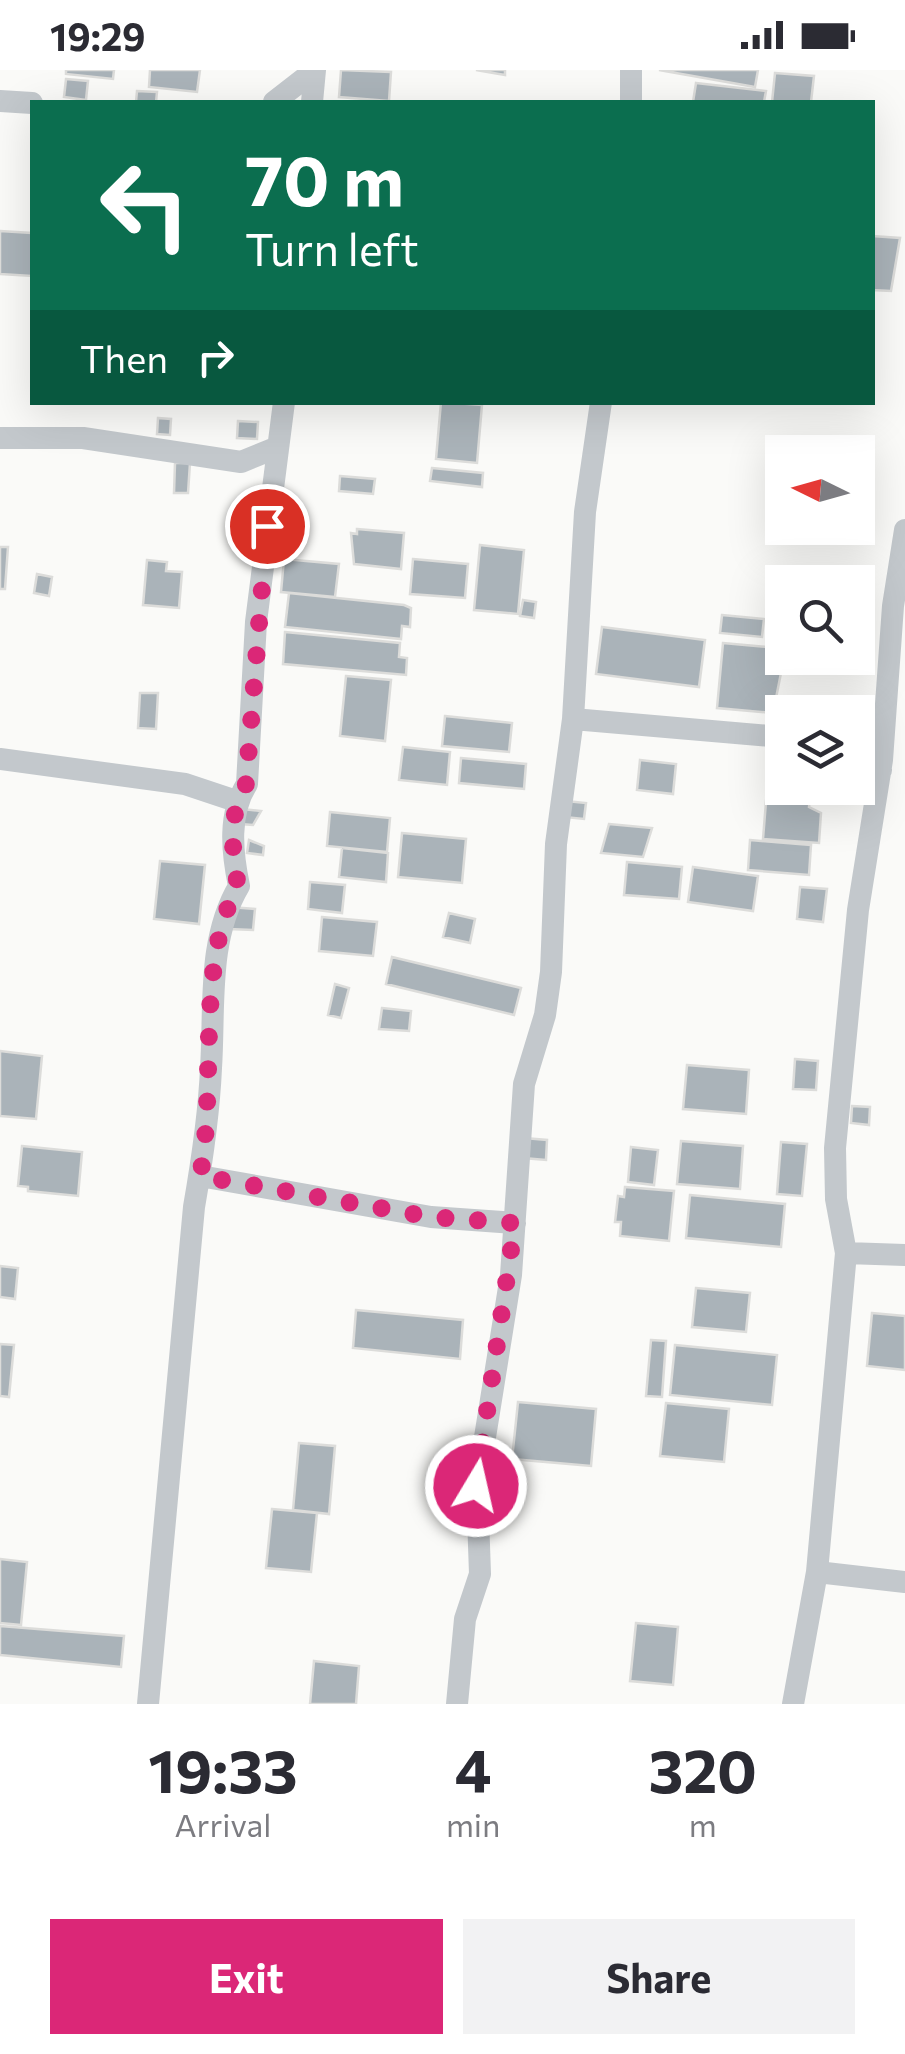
<!DOCTYPE html>
<html lang="en">
<head>
<meta charset="utf-8">
<style>
	body { margin:0; font-family:Commissioner,sans-serif; background:#f2f2f3; color:#2b2b33; height:100vh; display:flex; flex-direction:column; font-size:38px; white-space:nowrap }
	* { box-sizing:border-box; margin:0 }
	p { font-size:32px; color:#7c7c81 }
	.icon { flex:none; width:55px; height:55px; fill:none; stroke:currentColor; stroke-width:2; stroke-linecap:round; stroke-linejoin:round }
	.map { position:relative; height:1634px; overflow:hidden }
	.sheet { display:flex; flex-direction:column; background:#fff; flex:1 }
	.sheet>* { flex:none }
	.guide { position:absolute; left:30px; top:30px; width:845px; height:305px; border-radius:0px; box-shadow:0 10px 40px #0002; background:#0b6e4f; color:#fff; overflow:hidden }
	.needle { width:65px; rotate:275deg }
	.fabs { position:absolute; left:765px; top:365px; display:grid; gap:20px }
	.fabs a { display:grid; place-items:center; width:110px; height:110px; border-radius:0px; background:#fff; box-shadow:0 10px 40px #0002; font-size:50px }
	.pin { position:absolute; display:grid; place-items:center; width:85px; height:85px; color:#fff; margin:-42px; border:5px solid #fff; border-radius:50%; box-shadow:0 2px 10px #0007 }
	.me { position:absolute; width:110px; margin:-55px; rotate:9deg; stroke-linejoin:round; filter:drop-shadow(0 0 8px #0008) }
	.turn { display:flex; align-items:center; gap:35px; height:210px; padding:0 50px; font-size:45px }
	.turn .icon { width:130px; height:130px; stroke-width:2.5 }
	.turn b { display:block; font-size:70px; line-height:85px }
	.then { display:flex; align-items:center; height:95px; padding:0 50px; background:#0003; gap:20px; font-size:38px }
	.eta { display:flex; justify-content:space-evenly; align-items:center; height:170px; text-align:center }
	.eta b { font-size:60px; font-weight:700; line-height:70px }
	.action { display:flex; gap:20px; margin-top:auto; padding:20px 50px }
	.action a { flex:1; height:115px; border-radius:0px; background:#db2777; color:#fff; font-size:40px; font-weight:700; line-height:115px; text-align:center }
	.action a+a { background:#f2f2f3; color:#2b2b33 }
	.status { display:flex; justify-content:space-between; align-items:center; height:70px; padding:0 50px; background:#fff; direction:ltr }
	.status svg { height:28px; fill:currentColor }
	.map>svg:first-child { display:block }
	.building { fill:#aab3b9; stroke:#dcdcda; stroke-width:2.5 }
	.lines { fill:none; stroke-linecap:round; stroke-linejoin:round }
	.minor { stroke:#c3c8cc; stroke-width:22 }
	.route { stroke:#db2777; stroke-width:18; stroke-dasharray:0 32.4 }
</style>
</head>
<body>
<div class="status"><b>19:29</b><svg viewBox="0 0 49 12"><path d="M0 12V9h3v3zM5 12V6h3v6zM10 12V3h3v9zM15 12V0h3v12zM26 1h20v11H26zM47 4h2v5h-2z"/></svg></div>
<div class="map">
<svg width="905" height="1634" viewBox="0 0 905 1634">
	<rect width="100%" height="100%" fill="#fafaf8"/>
	<path class="building" d="M66,0h48l-1,9 -47,-5z
		M150,0h50l-3,22 -48,-5z
		M341,0l50,2 -2,29 -50,-4z
		M476,0h29v5z
		M659,0h99l-3,17z
		M775,3l39,3 -3,26h-39z
		M66,9l22,2 -2,19 -22,-3z
		M696,13l70,8 -2,11h-71z
		M137,21l20,1 -1,10h-20z
		M0,161l32,2v43l-32,-2z
		M872,166l28,2 -9,53 -19,-1z
		M441,332l41,3 -5,58 -41,-4z
		M158,348l13,1 -1,16 -13,-1z
		M238,351l20,1 -1,17 -20,-1z
		M781,389h1v33h-5z
		M175,393h15l-2,30h-14z
		M432,398l51,5 -1,14 -52,-6z
		M340,406l35,3 -2,15 -34,-3z
		M357,459l47,4 -3,36 -47,-5 -3,-31 6,1z
		M480,475l44,5 -6,64 -44,-4z
		M0,477h8l-3,42h-5z
		M284,489l55,5 -4,33 -54,-5z
		M413,489l55,5 -3,34 -55,-4z
		M147,490l20,2 -1,9 16,1 -3,36 -36,-3z
		M37,504l15,3 -3,19 -15,-3z
		M289,523l115,12 7,3 -1,19 -8,-1 -1,13 -116,-12z
		M523,530l13,2 -2,16 -14,-2z
		M722,545l42,4 -2,18 -42,-4z
		M602,557l103,13 -6,47 -103,-13z
		M285,562l115,11 -1,14 8,1 -1,17 -123,-11z
		M723,573l54,5 -1,15h7l-10,50 -56,-5z
		M346,606l45,4 -6,61 -45,-5z
		M140,623h18l-2,36 -18,-1z
		M445,646l67,7 -3,29 -67,-6z
		M403,677l47,5 -3,33 -48,-5z
		M461,688l65,6 -2,25 -65,-6z
		M640,690l36,4 -3,30 -36,-4z
		M768,707l14,1v10h29l-2,19 12,6 -2,30 -56,-4z
		M566,731l20,2 -2,16 -20,-2z
		M242,739l19,2 -8,14 -13,-1z
		M330,742l60,6 -3,34 -60,-6z
		M609,754l43,4 -9,29 -42,-4z
		M402,763l64,6 -4,44 -64,-6z
		M249,770l15,6 -1,9 -16,-2z
		M750,770l61,5 -2,30 -61,-5z
		M342,778l46,5 -2,29 -47,-5z
		M160,791l45,4 -6,59 -45,-5z
		M627,792l55,5 -3,32 -55,-4z
		M693,797l65,9 -5,35 -65,-9z
		M310,812l35,3 -3,28 -34,-4z
		M800,817l27,2 -4,33 -26,-3z
		M230,837l25,2 -2,21 -24,-1z
		M449,843l26,6 -5,24 -27,-6z
		M322,847l55,5 -4,34 -54,-5z
		M392,887l129,31 -7,27 -128,-31z
		M335,914l14,4 -8,30 -13,-3z
		M382,938l29,3 -2,20 -30,-2z
		M0,981l42,5 -6,63 -36,-3z
		M795,989l23,2 -2,29 -23,-1z
		M687,995l62,5 -3,44 -63,-5z
		M852,1036l18,1 -1,18 -18,-2z
		M524,1068l23,2 -1,20 -23,-2z
		M681,1071l62,5 -3,43 -63,-5z
		M781,1072l26,2 -5,52 -25,-2z
		M22,1076l60,6 -4,44 -50,-5v-4l-10,-1z
		M631,1077l27,3 -4,35 -26,-3z
		M625,1117l49,4 -5,50 -49,-5 1,-14h-6l3,-26 6,1z
		M690,1125l95,9 -4,43 -95,-9z
		M0,1196l18,2 -3,31 -15,-2z
		M696,1218l54,5 -4,39 -54,-5z
		M356,1240l107,10 -3,39 -107,-11z
		M872,1243l33,3v54l-38,-4z
		M651,1270l15,1 -4,56 -16,-1z
		M0,1274l14,1 -5,52 -9,-1z
		M675,1275l102,10 -5,50 -102,-10z
		M518,1332l78,7 -5,57 -79,-7z
		M666,1333l63,6 -5,53 -64,-6z
		M299,1373l36,3 -6,68 -36,-4z
		M272,1439l45,4 -6,59 -45,-4z
		M0,1489l27,3 -6,63 -21,-2z
		M636,1553l42,4 -5,58 -43,-4z
		M0,1556l124,10 -3,31 -121,-12z
		M314,1591l45,5 -3,38h-46z"/>
	<g class="lines">
		<path class="minor" d="M0,31l32,2
			M274,32l41,-32
			M312,32l3,-32
			M631,32v-32
			M0,368h83l158,24 37,-15
			M573,649l209,18
			M858,682l23,18
			M0,689l185,25 51,17
			M200,1106l231,41 84,6
			M846,1183l59,2
			M817,1502l88,10
			M148,1634l46,-497c8,-46 15,-92 17,-139 4,-61 -4,-128 28,-182 -7,-34 -11,-72 8,-102l9,-162 28,-220
			M457,1634l8,-85 15,-45 -3,-87 34,-212 13,-191 21,-69 6,-43 5,-128 17,-125 12,-207 16,-110
			M793,1634l24,-132 29,-319 -10,-54 -1,-51 23,-238 24,-150 11,-154 12,-76"/>
	</g>
	<g class="lines">
		<path class="route" d="M267,456l-21,258c-18,30 -14,68 -8,102 -43,76 -21,202 -38,290l231,41 84,6 -39,263"/>
	</g>
</svg>
<div class="fabs">
<a><svg class="needle" viewBox="-14 -14 28 28"><path d="M0-13l5 13h-10z" fill="#e53935"/><path d="M0 13l5-13h-10z" fill="#7c7c81"/></svg></a>
<a><svg class="icon" aria-label="search" viewBox="0 0 24 24"><circle cx="10" cy="10" r="6"/><path d="M15 15l6 6"/></svg></a>
<a><svg class="icon" aria-label="layers" viewBox="0 0 24 24"><path d="M12 4l9 5-9 5-9-5zM3 14l9 5 9-5"/></svg></a>
</div>
<div class="pin" style="left:267px;top:456px;background:#d93025"><svg class="icon" aria-label="arrive" viewBox="0 0 24 24"><path d="M6 21V4h12l-3 4 3 4H6"/></svg></div>
<svg class="me" style="left:476px;top:1416px" viewBox="-20 -20 40 40"><circle r="17" fill="#db2777" stroke="#fff" stroke-width="3"/><path d="M0-11L8 9 0 5-8 9z" fill="#fff"/></svg>
<div class="guide">
<div class="turn"><svg class="icon" aria-label="left" viewBox="0 0 24 24"><path d="M17 20v-9H6M10 6l-5 5 5 5"/></svg><div><b>70 m</b>Turn left</div></div>
<div class="then">Then<svg class="icon" aria-label="right" viewBox="0 0 24 24"><path d="M7 20v-9h11M14 6l5 5-5 5"/></svg></div>
</div>
</div>
<section class="sheet">
<div class="eta">
<div><b>19:33</b><p>Arrival</p></div>
<div><b>4</b><p>min</p></div>
<div><b>320</b><p>m</p></div>
</div>
<div class="action"><a>Exit</a><a>Share</a></div>
</section>
</body>
</html>
